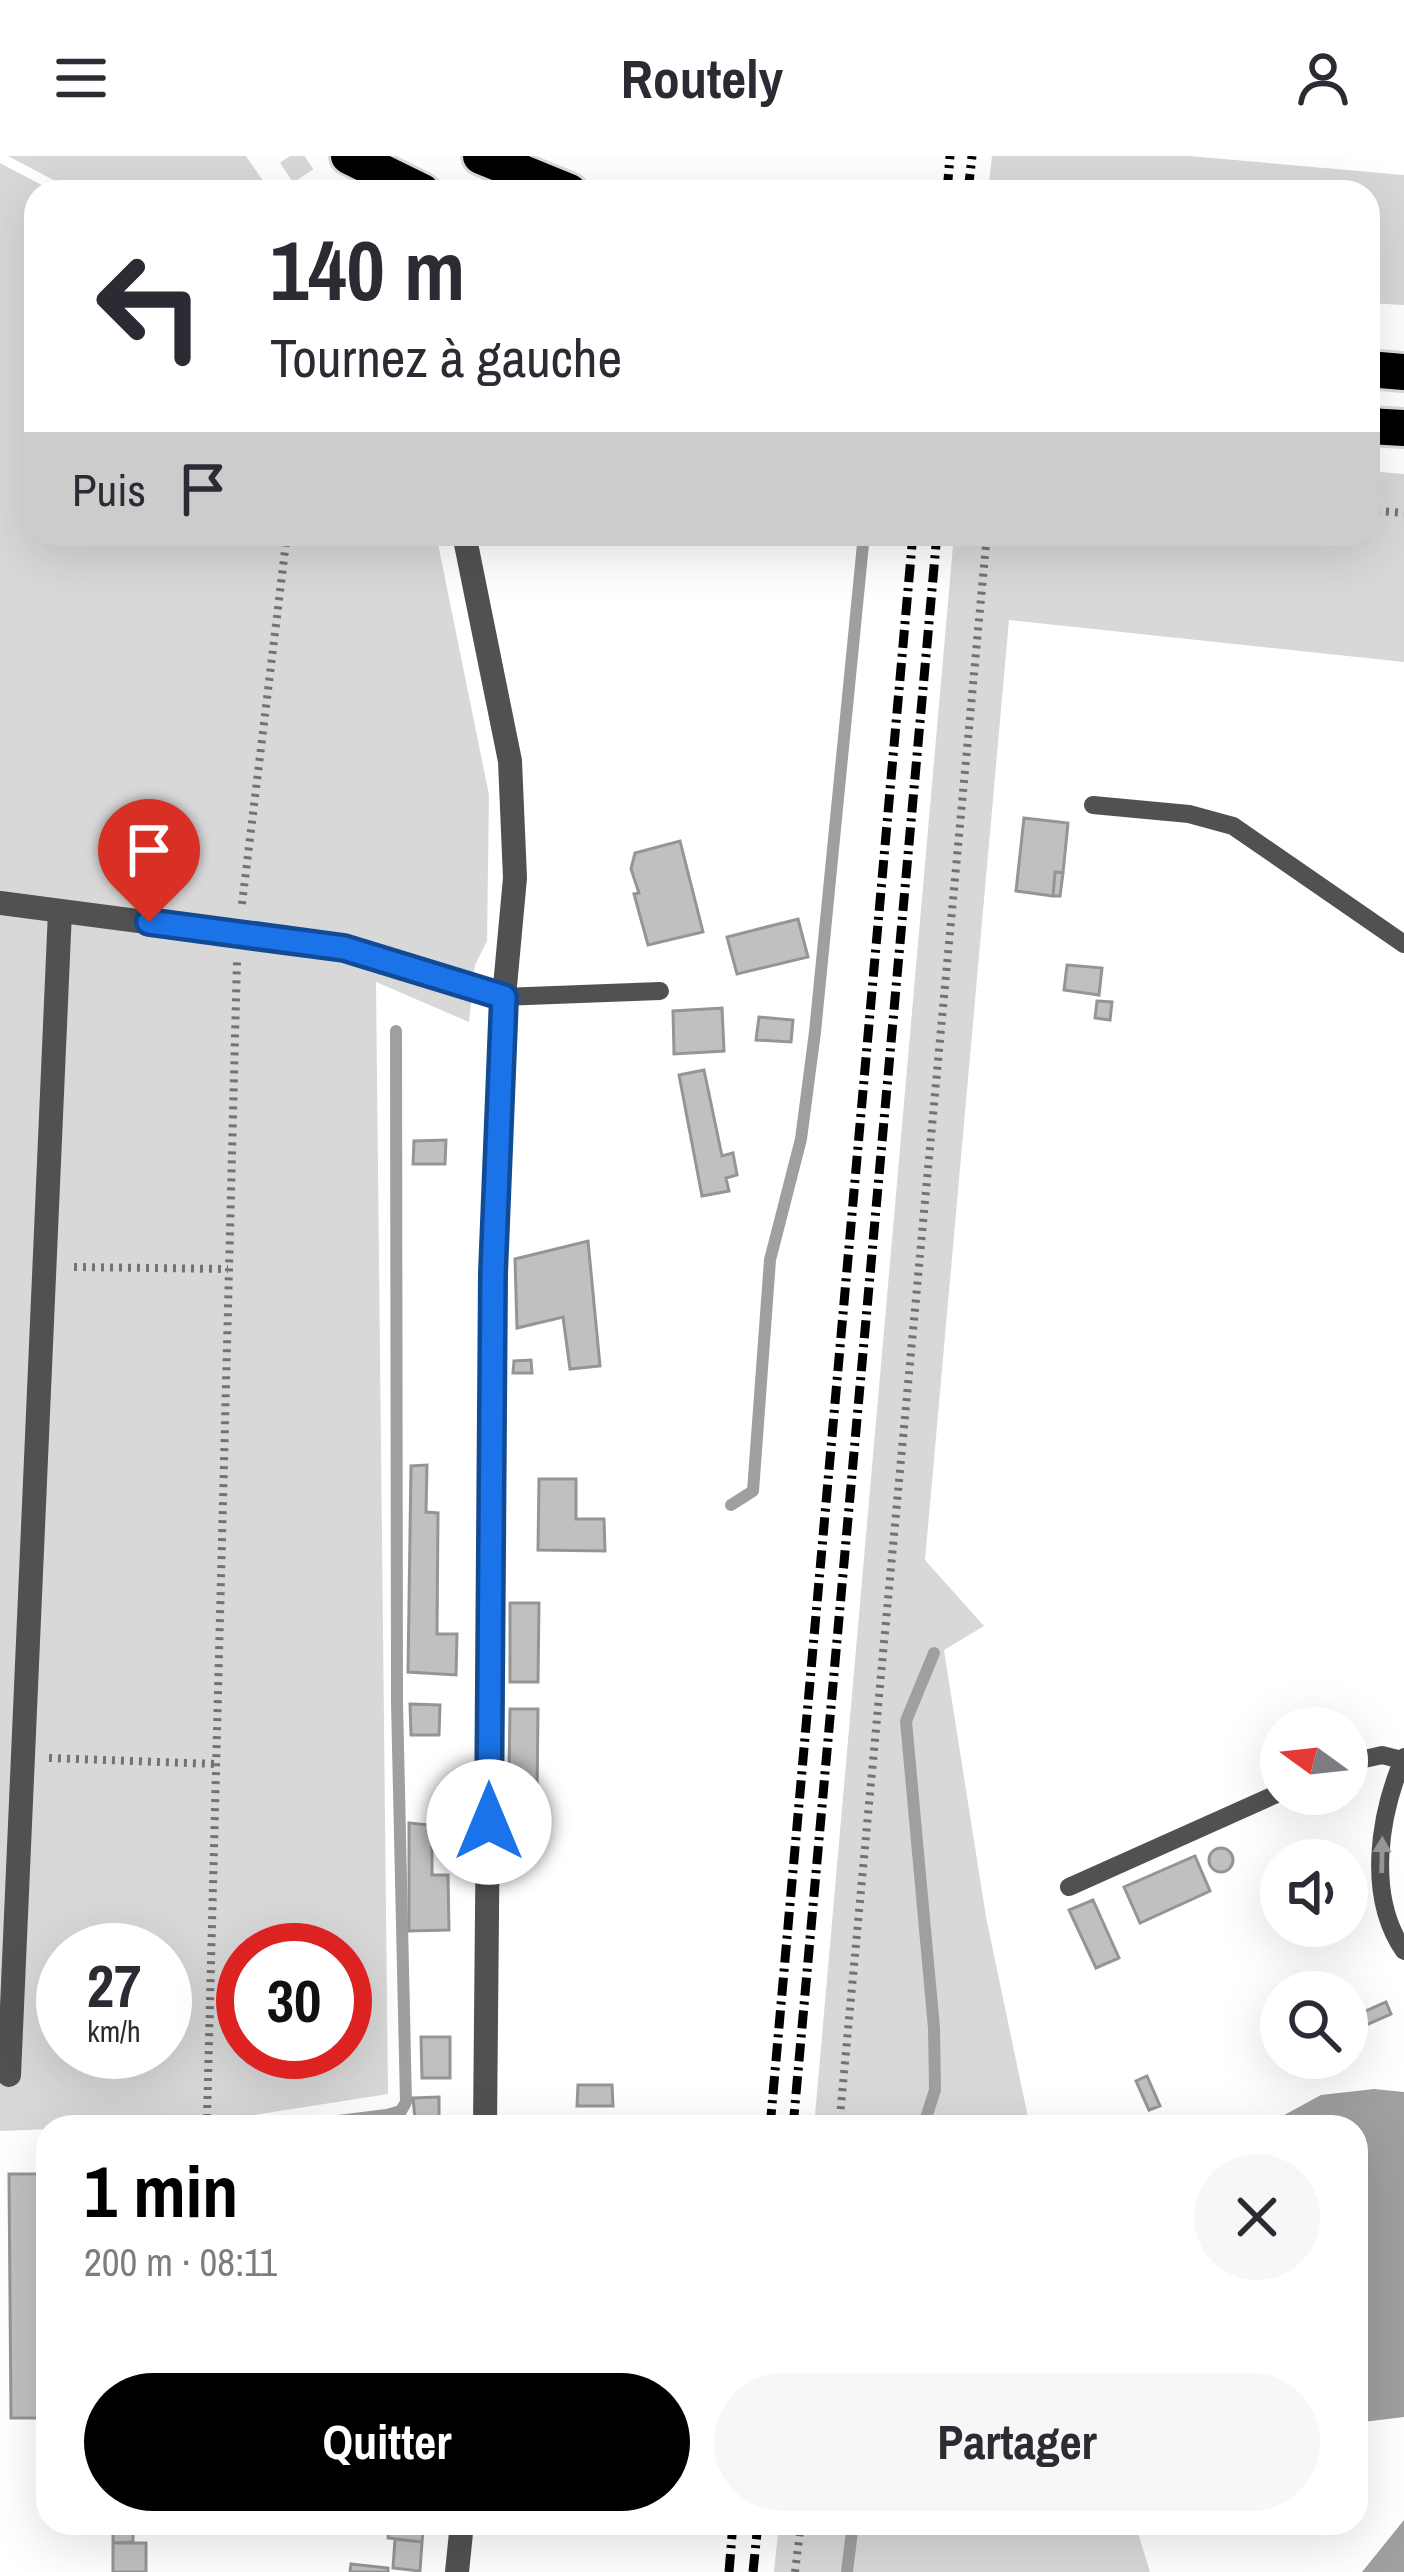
<!DOCTYPE html>
<html lang="fr">
<head>
<meta charset="utf-8">
<style>
	body { margin:0; font-family:"Archivo Narrow",sans-serif; background:#f7f7f7; color:#2b2b33; height:100vh; display:flex; flex-direction:column; font-size:45px; white-space:nowrap }
	* { box-sizing:border-box; margin:0 }
	p { font-size:39px; color:#7c7c81 }
	.icon { flex:none; width:66px; height:66px; fill:none; stroke:currentColor; stroke-width:2; stroke-linecap:round; stroke-linejoin:round }
	.map { position:relative; flex:1; overflow:hidden }
	.drawer { position:absolute; left:36px; top:1959px; width:1332px; height:420px; display:flex; flex-direction:column; background:#fff; border-radius:36px; box-shadow:0 12px 48px #0002 }
	.drawer>* { flex:none }
	.banner { position:absolute; left:24px; top:24px; width:1356px; height:366px; border-radius:36px; box-shadow:0 12px 48px #0002; background:#fff; color:#2b2b33; overflow:hidden }
	.needle { width:78px; rotate:285deg }
	.buttons { position:absolute; left:1260px; top:1551px; display:grid; gap:24px }
	.buttons a { display:grid; place-items:center; width:108px; height:108px; border-radius:50%; background:#fff; box-shadow:0 12px 48px #0002; font-size:60px }
	.speed { position:absolute; left:36px; top:1767px; display:flex; gap:24px; font-size:60px; font-weight:700; text-align:center }
	.speed>* { display:grid; place-content:center; width:156px; height:156px; border-radius:50%; background:#fff; box-shadow:0 12px 48px #0002; line-height:1 }
	.speed small { font-size:30px; font-weight:400 }
	.speed .limit { border:18px solid #d22; background:#fff; color:#111 }
	.pin { position:absolute; display:grid; place-items:center; width:102px; height:102px; color:#fff; margin:-123px -51px; border-radius:50% 50% 50% 0; rotate:-45deg; box-shadow:0 0 12px #0007 }
	.pin .icon { rotate:45deg }
	.me { position:absolute; width:132px; margin:-66px; rotate:0deg; stroke-linejoin:round; filter:drop-shadow(0 0 9px #0008) }
	.turn { display:flex; align-items:center; gap:42px; height:252px; padding:0 48px; font-size:54px }
	.turn .icon { width:156px; height:156px; stroke-width:2.5 }
	.turn b { display:block; font-size:84px; line-height:102px }
	.then { display:flex; align-items:center; height:114px; padding:0 48px; background:#0003; gap:24px; font-size:45px }
	.round { display:grid; place-items:center; flex:none; width:126px; height:126px; border-radius:63px; background:#f7f7f7 }
	.overview { display:flex; align-items:center; justify-content:space-between; height:204px; padding:0 48px }
	h1 { font-size:72px; font-weight:800; line-height:90px; color:#000 }
	.button { display:flex; gap:24px; margin-top:auto; padding:24px 48px }
	.button a { flex:1; height:138px; border-radius:72px; background:#000; color:#fff; font-size:48px; font-weight:800; line-height:138px; text-align:center }
	.button a+a { background:#f7f7f7; color:#2b2b33 }
	header { display:flex; justify-content:space-between; align-items:center; height:156px; padding:0 48px; background:#fff; font-size:54px; font-weight:800 }
	.map>svg:first-child { display:block }
	.green { fill:#d8d8d8; fill-rule:evenodd }
	.water { fill:#9f9f9f }
	.lines { fill:none; stroke-linecap:round; stroke-linejoin:round }
	.stream { stroke:#9f9f9f; stroke-width:12 }
	.building { fill:#c0c0c0; stroke:#959595; stroke-width:3 }
	.street-tunnel { stroke:#d9d9d9; stroke-width:24; stroke-dasharray:24 12; stroke-linecap:butt }
	.highway-casing { stroke:#dbdbdb; stroke-width:42 }
	.path { stroke:#737373; stroke-width:8; stroke-dasharray:3 6; stroke-linecap:butt }
	.lane { stroke:#515151; stroke-width:18 }
	.street { stroke:#515151; stroke-width:24 }
	.highway { stroke:#000; stroke-width:36 }
	.rail { stroke:#000; stroke-width:9; stroke-dasharray:18 6 3 6; stroke-linecap:butt }
	.oneway { fill:#979797 }
	.route-casing { stroke:#114b97; stroke-width:30 }
	.route { stroke:#1a73e8; stroke-width:21 }
</style>
</head>
<body>
<header><svg class="icon" aria-label="menu" viewBox="0 0 24 24"><path d="M4 6h16M4 12h16M4 18h16"/></svg>Routely<svg class="icon" aria-label="person" viewBox="0 0 24 24"><circle cx="12" cy="8" r="4"/><path d="M4 21q1-7 8-7t8 7"/></svg></header>
<div class="map">
<svg width="1404" height="2416" viewBox="0 0 1404 2416">
	<rect width="100%" height="100%" fill="#fff"/>
	<path class="green" d="M8,0h238l22,32 -192,4z
		M992,0h197l215,19v130l-36,-2v-111h-380z
		M0,7l55,29h-19v342h400l53,261 -2,146 -12,24 -6,57 -93,-40 12,1112 -184,29 -204,8zM63,1794h102v102h-102zM243,1794h102v102h-102z
		M1368,315l36,3v188l-395,-42 -84,940 59,66 -40,24 42,267 44,210h-216l140,-1593h414z
		M779,2367h356l15,49h-376z"/>
	<path class="water" d="M1374,1933l30,3v325l-41,5 -7,-1v-294h-94l59,-32z
		M1404,2364v52h-42z"/>
	<g class="lines">
		<path class="stream" d="M731,1349l22,-14 17,-231 31,-121 14,-107 49,-498
			M289,1971l98,-12 14,-4 5,-9 -9,-400 -1,-671
			M923,1971l12,-37 -1,-62 -28,-307 28,-68
			M847,2416l6,-49"/>
	</g>
	<path class="building" d="M1024,662l44,5 -5,50 -8,-1 -2,24 -37,-5z
		M680,685l23,91 -55,13 -14,-51 5,-1 -8,-24 4,-16z
		M1055,716l8,1 -3,23h-7z
		M798,763l10,38 -71,17 -10,-37z
		M1067,809l35,3 -3,27 -35,-5z
		M1097,845l15,1 -2,18 -15,-2z
		M722,852l2,43 -50,3 -1,-43z
		M759,861l34,3 -2,22 -35,-2z
		M704,914l18,86 11,-3 4,22 -11,3 3,13 -27,5 -23,-121z
		M446,984l-1,24h-32l1,-23z
		M588,1085l12,125 -30,3 -7,-52 -46,11 -2,-69z
		M531,1204l1,13h-19l1,-12z
		M427,1309l-1,47 12,1 -1,121h20l-1,41 -48,-3 3,-206z
		M539,1323h37v40h28l1,32 -67,-1z
		M510,1447h29l-1,79h-28z
		M410,1548l30,1 -1,30h-28z
		M510,1553h28l-1,86h-11v45l-18,-1z
		M409,1667l30,3 -7,5v44h16l1,55 -40,1z
		M1209 1704a12 12 0 1 1 24 0a12 12 0 1 1-24 0Z
		M1195,1700l15,35 -70,32 -16,-36z
		M1093,1744l26,58 -23,10 -27,-58z
		M1386,1846l5,12 -27,12 -5,-12z
		M421,1881h29v41h-28z
		M1147,1920l13,30 -11,4 -13,-29z
		M578,1929h34l1,21h-36z
		M439,1941v21l-24,1 -2,-21z
		M9,2018h39v244h-37z
		M113,2367h20v19l-20,1z
		M390,2367h34l-2,19 -34,-4z
		M395,2383l27,3 -2,29 -27,-3z
		M113,2387h33v29h-33z
		M351,2408l37,4v4h-38z"/>
	<g class="lines">
		<path class="street-tunnel" d="M290,0l24,36"/>
		<g class="highway-casing">
			<path id="highway" d="M349,0l73,36
				M481,0l88,36
				M1368,213l36,3
				M1368,270l36,2"/>
		</g>
		<path class="path" d="M1368,354l36,3
			M242,748l45,-370
			M74,1111l154,2
			M49,1602l167,6
			M207,1961l30,-1156
			M839,1971l148,-1593
			M795,2416l6,-49"/>
		<path class="lane" d="M1093,649l96,9 44,12 171,118
			M504,841l156,-6
			M1404,1601c-25,58 -38,139 0,194
			M1347,1607l35,-8 20,5
			M1069,1731l212,-95"/>
		<path class="street" d="M464,378l46,227 5,117 -11,119 -11,276 -8,854
			M0,747l344,45 160,49
			M9,1919l51,-1164
			M457,2416l5,-49"/>
		<use href="#highway" class="highway"/>
		<path class="rail" d="M947,36l3,-36
			M968,36l4,-36
			M770,1971l143,-1593
			M793,1971l144,-1593
			M729,2416l4,-49
			M753,2416l5,-49"/>
	</g>
	<defs><path id="oneway-solid" d="M-6-.8H1V-3.2L6.5 0L1 3.2V.8H-6Z" transform="scale(3)"/></defs>
	<use class="oneway" href="#oneway-solid" transform="translate(1382 1699) rotate(-89)"/>
	<g class="lines">
		<g class="route-casing">
			<path id="route" d="M149,766l195,26 160,49 -11,276 -4,549"/>
		</g>
		<use href="#route" class="route"/>
	</g>
</svg>
<div class="buttons">
<a><svg class="needle" viewBox="-14 -14 28 28"><path d="M0-13l5 13h-10z" fill="#e53935"/><path d="M0 13l5-13h-10z" fill="#7c7c81"/></svg></a>
<a><svg class="icon" aria-label="sound" viewBox="0 0 24 24"><path d="M4 9h4l5-4v14l-5-4H4zM17 9q2 3 0 6"/></svg></a>
<a><svg class="icon" aria-label="search" viewBox="0 0 24 24"><circle cx="10" cy="10" r="6"/><path d="M15 15l6 6"/></svg></a>
</div>
<div class="speed"><div>27<small>km/h</small></div><div class="limit">30</div></div>
<div class="pin" style="left:149px;top:766px;background:#d93025"><svg class="icon" aria-label="arrive" viewBox="0 0 24 24"><path d="M6 21V4h12l-3 4 3 4H6"/></svg></div>
<svg class="me" style="left:489px;top:1666px" viewBox="-20 -20 40 40"><circle r="19" fill="#fff"/><path d="M0-13L10 11 0 6-10 11z" fill="#1a73e8"/></svg>
<div class="banner">
<div class="turn"><svg class="icon" aria-label="left" viewBox="0 0 24 24"><path d="M17 20v-9H6M10 6l-5 5 5 5"/></svg><div><b>140 m</b>Tournez à gauche</div></div>
<div class="then">Puis<svg class="icon" aria-label="arrive" viewBox="0 0 24 24"><path d="M6 21V4h12l-3 4 3 4H6"/></svg></div>
</div>
<section class="drawer">
<div class="overview"><div><h1>1 min</h1><p>200 m · 08:11</p></div><a class="round"><svg class="icon" aria-label="close" viewBox="0 0 24 24"><path d="M6 6l12 12M18 6L6 18"/></svg></a></div>
<div class="button"><a>Quitter</a><a>Partager</a></div>
</section>
</div>
</body>
</html>
